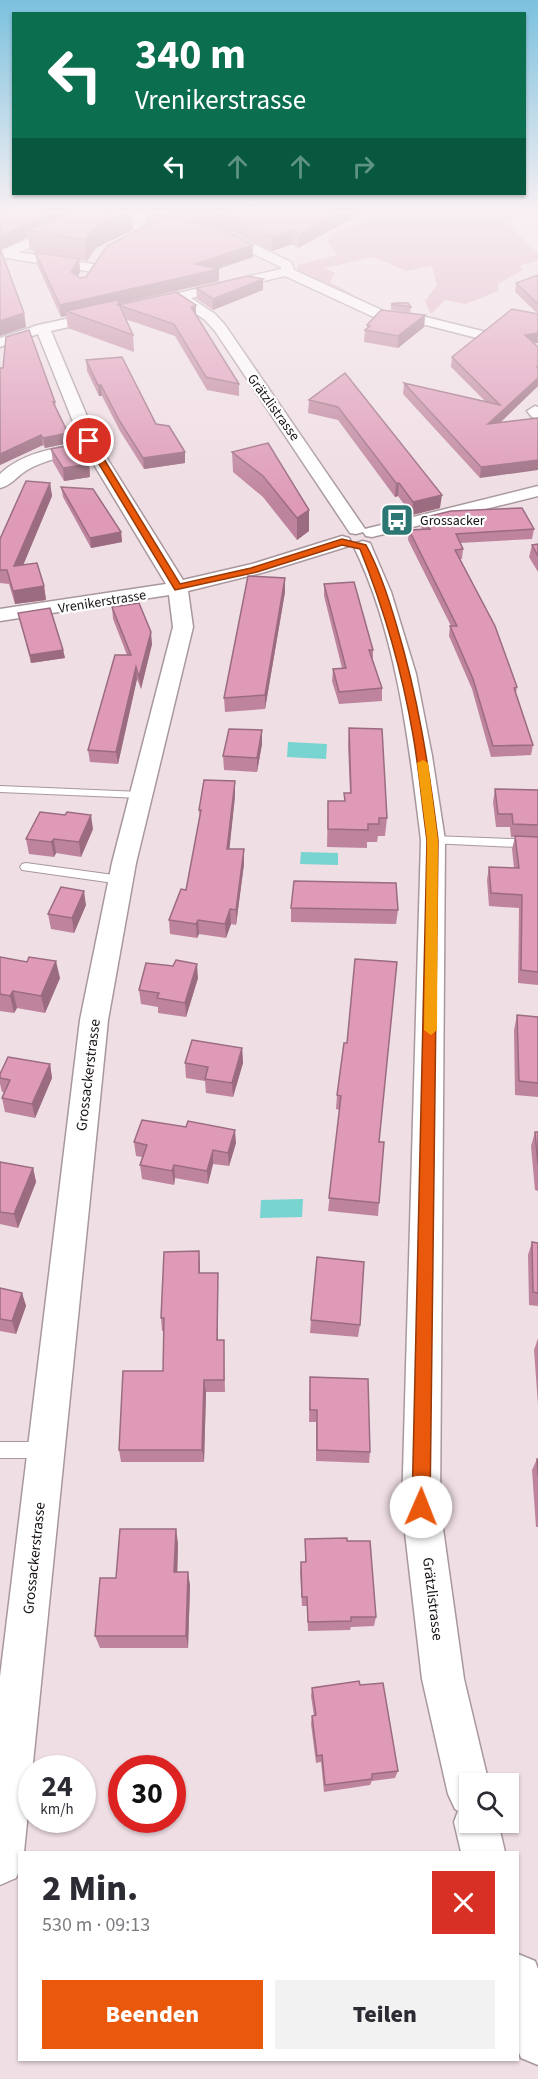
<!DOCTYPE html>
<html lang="de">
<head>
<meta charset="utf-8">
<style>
	body { margin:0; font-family:"Source Sans 3",sans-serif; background:#f2f2f3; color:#2b2b33; height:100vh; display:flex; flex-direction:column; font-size:22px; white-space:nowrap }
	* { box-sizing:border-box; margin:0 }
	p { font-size:20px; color:#7c7c81 }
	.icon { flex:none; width:33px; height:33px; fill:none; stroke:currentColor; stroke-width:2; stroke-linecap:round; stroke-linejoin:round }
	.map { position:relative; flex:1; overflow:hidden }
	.drawer { position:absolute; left:18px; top:1851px; width:501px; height:210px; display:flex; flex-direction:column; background:#fff; border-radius:0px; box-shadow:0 2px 4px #0004 }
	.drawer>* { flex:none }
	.top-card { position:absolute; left:12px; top:12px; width:514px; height:183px; border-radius:0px; box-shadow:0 2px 4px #0004; background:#0b6e4f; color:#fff; overflow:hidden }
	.tools { position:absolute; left:459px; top:1773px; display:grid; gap:12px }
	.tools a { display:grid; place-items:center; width:60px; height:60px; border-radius:0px; background:#fff; box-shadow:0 2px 4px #0004; font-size:30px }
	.speed { position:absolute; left:18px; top:1755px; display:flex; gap:12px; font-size:30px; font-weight:700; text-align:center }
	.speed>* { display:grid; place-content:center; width:78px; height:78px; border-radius:50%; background:#fff; box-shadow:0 2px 4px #0004; line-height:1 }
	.speed small { font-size:15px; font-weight:400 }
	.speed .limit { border:9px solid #d22; background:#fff; color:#111 }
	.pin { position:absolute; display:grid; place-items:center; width:51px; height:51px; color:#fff; margin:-26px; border:3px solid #fff; border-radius:50%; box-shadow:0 2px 6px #0007 }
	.me { position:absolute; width:66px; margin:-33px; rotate:1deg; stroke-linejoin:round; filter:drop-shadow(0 0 4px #0008) }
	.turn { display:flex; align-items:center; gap:21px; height:126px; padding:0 24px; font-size:27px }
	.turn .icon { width:78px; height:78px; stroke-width:2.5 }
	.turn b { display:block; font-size:42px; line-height:51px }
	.lanes { display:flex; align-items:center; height:57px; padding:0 24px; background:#0003; justify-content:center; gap:30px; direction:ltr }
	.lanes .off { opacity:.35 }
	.round { display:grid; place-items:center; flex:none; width:63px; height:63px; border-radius:0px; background:#f2f2f3 }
	.headline { display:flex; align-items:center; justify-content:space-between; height:102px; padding:0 24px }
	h1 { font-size:36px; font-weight:800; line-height:45px }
	.button { display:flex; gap:12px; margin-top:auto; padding:12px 24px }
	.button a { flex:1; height:69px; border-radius:0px; background:#ea580c; color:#fff; font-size:24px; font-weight:800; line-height:69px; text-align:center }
	.button a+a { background:#f2f2f3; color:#2b2b33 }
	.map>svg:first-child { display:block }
	.green { fill:#ddacc0 }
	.water { fill:#77d4d0 }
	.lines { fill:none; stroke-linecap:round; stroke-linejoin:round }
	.service-casing { stroke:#a8989e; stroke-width:2 }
	.minor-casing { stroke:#a8989e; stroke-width:3 }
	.secondary-casing { stroke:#a8989e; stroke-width:2 }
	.service { fill:#fff; fill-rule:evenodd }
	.minor { fill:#fff; fill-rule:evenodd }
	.secondary { fill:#fff; fill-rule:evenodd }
	.wall { fill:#bf849d }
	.shaded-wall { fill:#9b6c80 }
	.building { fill:#de9ab7; stroke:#9b6c80; stroke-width:1.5 }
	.route { fill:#ea580c; stroke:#983908; stroke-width:1.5 }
	.slow { fill:#f59e0b }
	.labels { text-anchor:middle; stroke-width:4.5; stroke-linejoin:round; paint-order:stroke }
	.far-street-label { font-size:14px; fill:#191315; stroke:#fff }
	.far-poi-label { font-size:14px; fill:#191315; stroke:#fff; text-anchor:start }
	.street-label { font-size:15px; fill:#191315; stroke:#fff }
</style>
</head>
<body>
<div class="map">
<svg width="538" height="2079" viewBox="0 0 538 2079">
	<rect width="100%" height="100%" fill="#efdee4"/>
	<path class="green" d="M378,212h142l-11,13 29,30v6l-18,4 3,5 -25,14v7l-32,13 -21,-4 -14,14 -6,-13 12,-16 -5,-19 -26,5 -33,-14 -48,11 10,5 -5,9 53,29 -51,-20 -34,-20 -1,-6 41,-10 -11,-14 11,-11 16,-6 6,3 -2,-2z"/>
	<path class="water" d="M288,742l39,2 -1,15 -39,-2z
		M301,852l37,1v12l-38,-1z
		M303,1199l-1,18 -42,1 1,-18z"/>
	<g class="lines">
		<g class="service-casing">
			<path id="service" d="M0,786l141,6 6,3 -6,3 -141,-6z
				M433,836l105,4v8l-109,-5 -2,-3z
				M26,863l95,13 6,4 -6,4 -99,-14 -2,-3 2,-3z
				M0,1442h46l6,2 3,6 -3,6 -6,2h-46z"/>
		</g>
		<g class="minor-casing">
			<path id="minor" d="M113,212h26l87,19 65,31 3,8 92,42 40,5 60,15 2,3 -7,4 -55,-14 -48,-6 -93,-43 -94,22 24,16 10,11 140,204 173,-43v10l-166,41 -6,-1 -3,-4 -7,2 -6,-1 -135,-202 -10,-11 -27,-19 -33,8 -7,-4 2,-3 141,-33v-2l-63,-30 -99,-21z
				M5,250l88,14 6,4 -6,4 -92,-15v-6z
				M103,311l5,1 2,3 -2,3 -57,13 49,116 83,133 69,-16 90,-28 7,2 2,4 -2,4 -84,26 -77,19 5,36 -57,236 -28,157 -84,832h-4v17l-4,9 -16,7v-208l80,-657 32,-157 61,-236 -4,-32 -169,26v-12l166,-25 -79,-131c-20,3 -41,6 -60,17 -9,5 -16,16 -27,18v-14c22,-21 54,-26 82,-30l-44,-110 -38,13v-9l38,-13z
				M535,406l3,1v12l-6,-2 -5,-6z
				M363,541l7,2 21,49 25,82 16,82 13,84 -5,667 24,172 25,105h-19v38h28l7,30h-44l-7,-30 4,-11 -3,-2 -7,-15 -26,-115 -20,-172 19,-667c-12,-97 -24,-205 -67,-293l2,-4z
				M518,1954l17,7 3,8v96l-17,-7 -3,-8z"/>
		</g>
		<g class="secondary-casing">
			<path id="secondary" d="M69,222l7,4 -2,3 -74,31v-9z"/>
		</g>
		<use href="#service" class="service"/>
		<use href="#minor" class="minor"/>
		<use href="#secondary" class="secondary"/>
	</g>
	<path class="wall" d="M0,212l60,4 51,-2 4,-2h16l2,18 -37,18 -9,13 -57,-11 -2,-13 -27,13 23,63 2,14 -26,9z
		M169,212h195l-66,36 -5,-4 -21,7 -46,-22 -56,-13z
		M146,215l107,30v12l-35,12 1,12 -100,23 77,13 43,67v12l-32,-6 -32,-54 -50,-17 8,16 1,17 -66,-24 -2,-12 -5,1 -24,-53 -2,-12 44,7 1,13 -2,4 2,2 6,-1 61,-51z
		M538,275v68h-4l4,4v39l-38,37 -20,55 -77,-84 1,-11 81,18 -34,-34 1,-10 86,-43 -23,-22 1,-9z
		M196,288l67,2 -50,20 -16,-11z
		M391,304l20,3 -1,6 -19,-3z
		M425,315l-1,12 -26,21 -34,-6 1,-12 2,-2v-3z
		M86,360l70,64 29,39 -41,6 -24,-38 -18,-35h-3l-12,-25z
		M345,373l95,135 -28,7 -14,-19 -3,1 -57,-77 -30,-7 1,-13z
		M55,402l1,6 12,25 1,10 -24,5 -2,-3 -43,20z
		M51,449l38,15 1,13 -26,4 -11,-19z
		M232,452l77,58v21l-12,9 -34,-43 -30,-25z
		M50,483l2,13 -29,69 21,21 2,14 -31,4 -6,-20 -9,-1v-44z
		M61,487l60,45 1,10 -31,6 -28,-51z
		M422,518l112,11 -2,10 -72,4 3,6 -1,10h-2l57,128 -1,6 17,52 -2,10 -40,2 -19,-68 -23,-53 1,-10h1l-43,-86 1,-10 13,-1 -1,-2z
		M538,544v28l-9,-15 3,-12z
		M324,584l49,66v10l9,28v13l-43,3 -7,-23 1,-12 9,-1 -18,-72z
		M285,592l-20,117 -40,3 -1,-14z
		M112,607l40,37 -11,45 -4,-10 -19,85 -28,-2 -2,-12 39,-95 -14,-36z
		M18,613l45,37 2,8 -34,5z
		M349,728l38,90 -2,18h-7l-1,6h-10v6l-40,-1 1,-46h16v-8h6l-2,-47z
		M262,730v14l-5,28 -33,-2 -1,-14z
		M495,789l43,1v195l-20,-2 1,-75 -30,-2 -2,-26 2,-13 25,1 -2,-19 3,-12h-4l-1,-10h-14l-3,-25z
		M235,796l-6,53 15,15 -8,61 -5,-1 -5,14 -27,-4 -2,4 -27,-4 -1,-14 17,-30 14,-70 -1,-10z
		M93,829l-12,28 -25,-4 -2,4 -25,-3 -3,-15z
		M86,905l-12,28 -23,-4 -3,-15z
		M291,908l107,2 -2,14 -105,-2z
		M0,957l60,21 -15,35 -28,-5 -3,5 -14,-2z
		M198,978l-12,39 -28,-4v-6l-17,-3 -2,-14z
		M517,1015l21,2v80l-23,-2 -1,-65z
		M344,1043l35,99v61l-1,13 -50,-5 12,-101 -4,-1 1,-14z
		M242,1048l1,15 -10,34 -27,-4 -1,-12 -19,-3 -1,-15z
		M50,1064l2,14 -17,40 -30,-6 -3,-14 2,-6h-2l-2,-8v-10z
		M535,1132h3v59l-3,-1 -4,-44z
		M134,1142l102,1 -7,23 -16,-2 -5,20 -33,-6 -1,7 -32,-6 -2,-14 2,-8 -6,-1z
		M0,1162l33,6 3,14 -18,46 -18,-4z
		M532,1242l6,1v63l-9,-1 -1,-50z
		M200,1264v9h18v67h6v12l1,40h-19l-2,70h-83l-2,-12 44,-79 1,-40h-2l-1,-13z
		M0,1288l22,5 4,13 -10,28 -16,-3z
		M311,1320l49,5 -2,12 -48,-4z
		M538,1338v67l-4,-55z
		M310,1377l60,75 -1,11 -53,-2v-39h-7z
		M537,1459h1v68h-2l-4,-57z
		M305,1539l42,2 29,76 -2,9 -23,1 -1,3 -42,1 -1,-25h-5l-2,-34 1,-10h4z
		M178,1543l-1,29h11l2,14 -2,62h-88l-5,-12 21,-58z
		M360,1685l38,86 -3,7 -23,3 -2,4 -46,7 -3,-30 -5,1 -5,-39 1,-8h2l-3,-20 1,-8z"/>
	<path class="shaded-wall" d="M53,212h7l1,10 -33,8v7l-28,13v-14z
		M128,212h3l2,18 -37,18 -9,13 -2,-21 9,-12z
		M341,212h23l-66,36 1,-13z
		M293,230v14l-21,7v-14z
		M253,245v12l-38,13 4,-1v12l-145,33 -8,-3v5l-5,1 -1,-12 135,-41z
		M79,259l1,13 -7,13 -2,-13z
		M263,279v11l-50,20v-11z
		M196,305v12l-5,-10z
		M24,313l2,14 -26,9v-15z
		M425,315l-1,12 -26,21v-12z
		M538,333v10l-15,1 2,-9z
		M538,378v8l-51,49 1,-11z
		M98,385h3l1,11h-3z
		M68,433l1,10 -24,5 -2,-10z
		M41,435l2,10 -43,20v-11z
		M185,452v11l-41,6 -1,-11z
		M538,460v10l-58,8 1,-11z
		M89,464l1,13 -26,4 -1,-13z
		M50,483l2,13 -35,84 -3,-14z
		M396,483h3l-1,13 -3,1z
		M442,495l-2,13 -28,7 1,-13z
		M309,510v21l-12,9v-22z
		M121,532l1,10 -31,6 -1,-10z
		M285,578v14l-20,117v-14z
		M44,586l2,14 -31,4 -2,-13z
		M151,632l1,12 -11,45 -2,-12z
		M63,650l2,8 -34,5 -1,-8z
		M136,667l1,12 -19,85 -2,-12z
		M262,730v14l-5,28v-14z
		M235,781v15l-7,67 -1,-14z
		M91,815l2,14 -12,28 -2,-15z
		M54,839l2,14 -2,4 -3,-15z
		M244,849v15l-8,61v-15z
		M84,891l2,14 -12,28 -2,-15z
		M230,909l1,15 -5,14 -1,-14z
		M198,920l1,14 -2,4 -1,-14z
		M56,961l4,17 -15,35 -4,-17z
		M197,964l1,14 -12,39 -1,-14z
		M13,991l4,17 -3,5 -4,-17z
		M242,1048l1,15 -10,34 -1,-14z
		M50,1064l2,14 -17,40 -3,-14z
		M235,1130l1,13 -7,23 -1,-13z
		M213,1150v14l-5,20 -1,-13z
		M174,1165l1,13 -1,7 -2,-14z
		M33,1168l3,14 -18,46 -4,-14z
		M199,1251l1,13v22l-1,-13z
		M218,1273v79l-1,-12z
		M22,1293l4,13 -10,28 -4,-13z
		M204,1380l2,12 -2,70 -2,-12z
		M176,1529l2,14 -1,42 -3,-13z
		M188,1572l2,14 -2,62 -2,-12z"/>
	<path class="building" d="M0,212h53l-53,24z
		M71,212h31l9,2 4,-2h13l-34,16 -9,12 -57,-10z
		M209,212h132l-42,23 -6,-5 -21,7 -46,-21z
		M150,213l67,14 36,18 -58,19 24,5 -159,36 -25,-53 44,7 -8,13 9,6 6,-1 21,-31 40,-21 1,-8 -2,-2z
		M0,248l24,65 -24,8z
		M538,275v29l-22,-21z
		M248,276l15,3 -50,20 -17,-11z
		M176,292l20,13 -5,2 48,77 -33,-7 -32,-53 -56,-19z
		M117,300l16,35 -67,-24z
		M395,303h13l3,4 -20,-3z
		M512,309l26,5v19l-13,2 13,12v18l-1,2 1,2v9l-50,46 50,-6v42l-57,7 -77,-84 96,22 -48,-48z
		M381,310l44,5 -27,21 -33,-6 5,-4 -3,-1z
		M29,330l26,72h-2l15,31 -25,5 -2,-3 -41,19v-86h3l3,-31z
		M122,357l34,67 13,2 16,26 -42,6 -24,-38 -18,-35h-3l-12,-25z
		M345,373l97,122 -29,7 -14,-19h-3l-58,-76 -29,-7z
		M268,443l41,67 -12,8 -34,-42 -31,-24z
		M76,444l13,20 -26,4 -12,-19z
		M26,481l24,2 -36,83 23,-3 7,23 -31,5 -6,-21h-7v-31z
		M61,487l32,2 28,43 -31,6z
		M522,508l12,21 -78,5 7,15 -8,1 40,76 22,61 -3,1 19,57 -40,1 -20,-67 -23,-53h7l-48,-96 21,-1 -8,-11 29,-7z
		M538,544v12l-6,-11z
		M248,576l37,2 -20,117 -41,3z
		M354,582l19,68h-4l13,38 -43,4 -6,-23 13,-1 -22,-84z
		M139,603l12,29 -12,45 -3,-10 -20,85 -28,-2 27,-95h16l-19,-48z
		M50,608l13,42 -33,5 -12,-42z
		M349,728l33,1 5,89h-8v6h-11v6l-40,-1v-28h17l-1,-8h7z
		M229,729l33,1 -5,28 -34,-2z
		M204,780l31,1 -8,68h17l-8,61 -6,-1 -5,15 -27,-4 -2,4 -27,-4 12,-31 5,1 15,-80h-2z
		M495,789l43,1v35l-25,-1 -1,-10h-14z
		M40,812l25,3 2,-3 24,3 -12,27 -25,-3 -3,3 -25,-3z
		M515,836l23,1v135l-17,-2 1,-75 -31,-2 -2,-26 30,1z
		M294,881l102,2 2,27 -107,-2z
		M61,887l23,4 -12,27 -24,-4z
		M0,957l27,5 2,-5 27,4 -15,35 -28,-5 -3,5 -10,-2z
		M355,959l42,3 -18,180h5l-5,61 -50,-5 12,-102 -4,-1 7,-52h3z
		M176,960l21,4 -12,39 -28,-5 2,-5 -20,-3 7,-27 27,3z
		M517,1015l21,2v66l-19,-2z
		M192,1040l50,8 -10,35 -27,-4 3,-12 -23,-4z
		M8,1057l42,7 -18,40 -30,-6 8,-18 -10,-2v-4z
		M142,1120l44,7 2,-6 47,9 -7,23 -15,-3 -6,21 -33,-6 -2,6 -32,-6 7,-20 -13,-3z
		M535,1132h3v33z
		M0,1162l33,6 -19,46 -14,-2z
		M532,1242l6,1v50l-5,-1z
		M199,1251v22h19l-1,67h7v40h-20l-2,70h-83l4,-79h40l1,-53h-3l3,-66z
		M317,1257l47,5 -4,63 -49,-5z
		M0,1288l22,5 -10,28 -12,-2z
		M310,1377l58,2 2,73 -53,-2v-40h-7z
		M537,1459h1v17z
		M120,1529h56l-2,43h14l-2,64h-91l5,-58h16z
		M347,1538v3h23l6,76h-25v4l-43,1 -1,-25h-5l-1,-35h5l-1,-23z
		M359,1681l1,4 23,-2 15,88 -26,3v5l-47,6 -3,-30 -5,1 -5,-40 4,-1 -4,-27z"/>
	<linearGradient id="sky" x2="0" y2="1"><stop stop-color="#7bc1de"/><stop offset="0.42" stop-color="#f8f0f3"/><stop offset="1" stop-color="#f8f0f3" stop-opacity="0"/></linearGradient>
	<rect width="538" height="503" fill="url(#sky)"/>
	<path class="route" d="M86,439l7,2 87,143 71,-16 91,-29 24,6c14,25 23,54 31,82 21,70 32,140 41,213l-8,667 -2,6 -7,3 -6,-3 -3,-6 15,-667c-5,-35 -8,-71 -14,-105 -11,-64 -29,-126 -53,-186l-18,-4 -85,27 -82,18 -90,-149z"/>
	<path class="slow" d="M423,760l5,3 10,77 -1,190 -6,5 -7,-5 3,-190 -10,-77z"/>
	<defs>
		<g id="bus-square" transform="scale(1.725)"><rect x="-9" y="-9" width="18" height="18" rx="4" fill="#2c7673" stroke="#fff"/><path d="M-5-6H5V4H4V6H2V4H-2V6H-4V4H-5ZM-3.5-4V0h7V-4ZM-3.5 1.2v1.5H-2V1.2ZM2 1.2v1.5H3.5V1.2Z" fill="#fff"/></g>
	</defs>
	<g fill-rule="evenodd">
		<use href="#bus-square" x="397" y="520"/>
	</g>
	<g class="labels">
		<g class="far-street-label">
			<text transform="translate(274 407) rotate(54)" y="5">Grätzlistrasse</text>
			<text transform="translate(102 601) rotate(-9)" y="5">Vrenikerstrasse</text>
		</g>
		<g class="far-poi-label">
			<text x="420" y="525">Grossacker</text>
		</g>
		<g class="street-label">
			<text transform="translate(88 1075) rotate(-83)" y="5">Grossackerstrasse</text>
			<text transform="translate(34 1558) rotate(-84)" y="5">Grossackerstrasse</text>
			<text transform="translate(433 1599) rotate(83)" y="5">Grätzlistrasse</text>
		</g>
	</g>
</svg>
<div class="tools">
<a><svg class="icon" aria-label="search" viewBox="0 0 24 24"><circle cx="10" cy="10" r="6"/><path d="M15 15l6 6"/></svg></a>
</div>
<div class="speed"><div>24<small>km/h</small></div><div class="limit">30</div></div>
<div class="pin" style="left:89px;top:441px;background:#d93025"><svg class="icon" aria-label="arrive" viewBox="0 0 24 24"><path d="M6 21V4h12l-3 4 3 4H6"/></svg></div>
<svg class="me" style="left:421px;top:1507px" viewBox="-20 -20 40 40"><circle r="19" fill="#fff"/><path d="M0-13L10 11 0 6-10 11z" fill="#ea580c"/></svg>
<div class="top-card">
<div class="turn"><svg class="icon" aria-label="left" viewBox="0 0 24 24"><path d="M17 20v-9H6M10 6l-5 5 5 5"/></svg><div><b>340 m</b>Vrenikerstrasse</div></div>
<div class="lanes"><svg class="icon" aria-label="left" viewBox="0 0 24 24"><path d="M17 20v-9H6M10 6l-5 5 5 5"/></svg><svg class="icon off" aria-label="ahead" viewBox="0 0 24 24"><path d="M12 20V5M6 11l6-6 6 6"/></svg><svg class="icon off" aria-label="ahead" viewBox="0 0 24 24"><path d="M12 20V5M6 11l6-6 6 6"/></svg><svg class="icon off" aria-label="right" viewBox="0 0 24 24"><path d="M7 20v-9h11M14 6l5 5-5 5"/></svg></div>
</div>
<section class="drawer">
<div class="headline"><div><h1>2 Min.</h1><p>530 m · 09:13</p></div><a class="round" style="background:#d93025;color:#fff"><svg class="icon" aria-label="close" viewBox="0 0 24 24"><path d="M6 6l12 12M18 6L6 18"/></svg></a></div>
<div class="button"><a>Beenden</a><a>Teilen</a></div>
</section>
</div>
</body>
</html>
